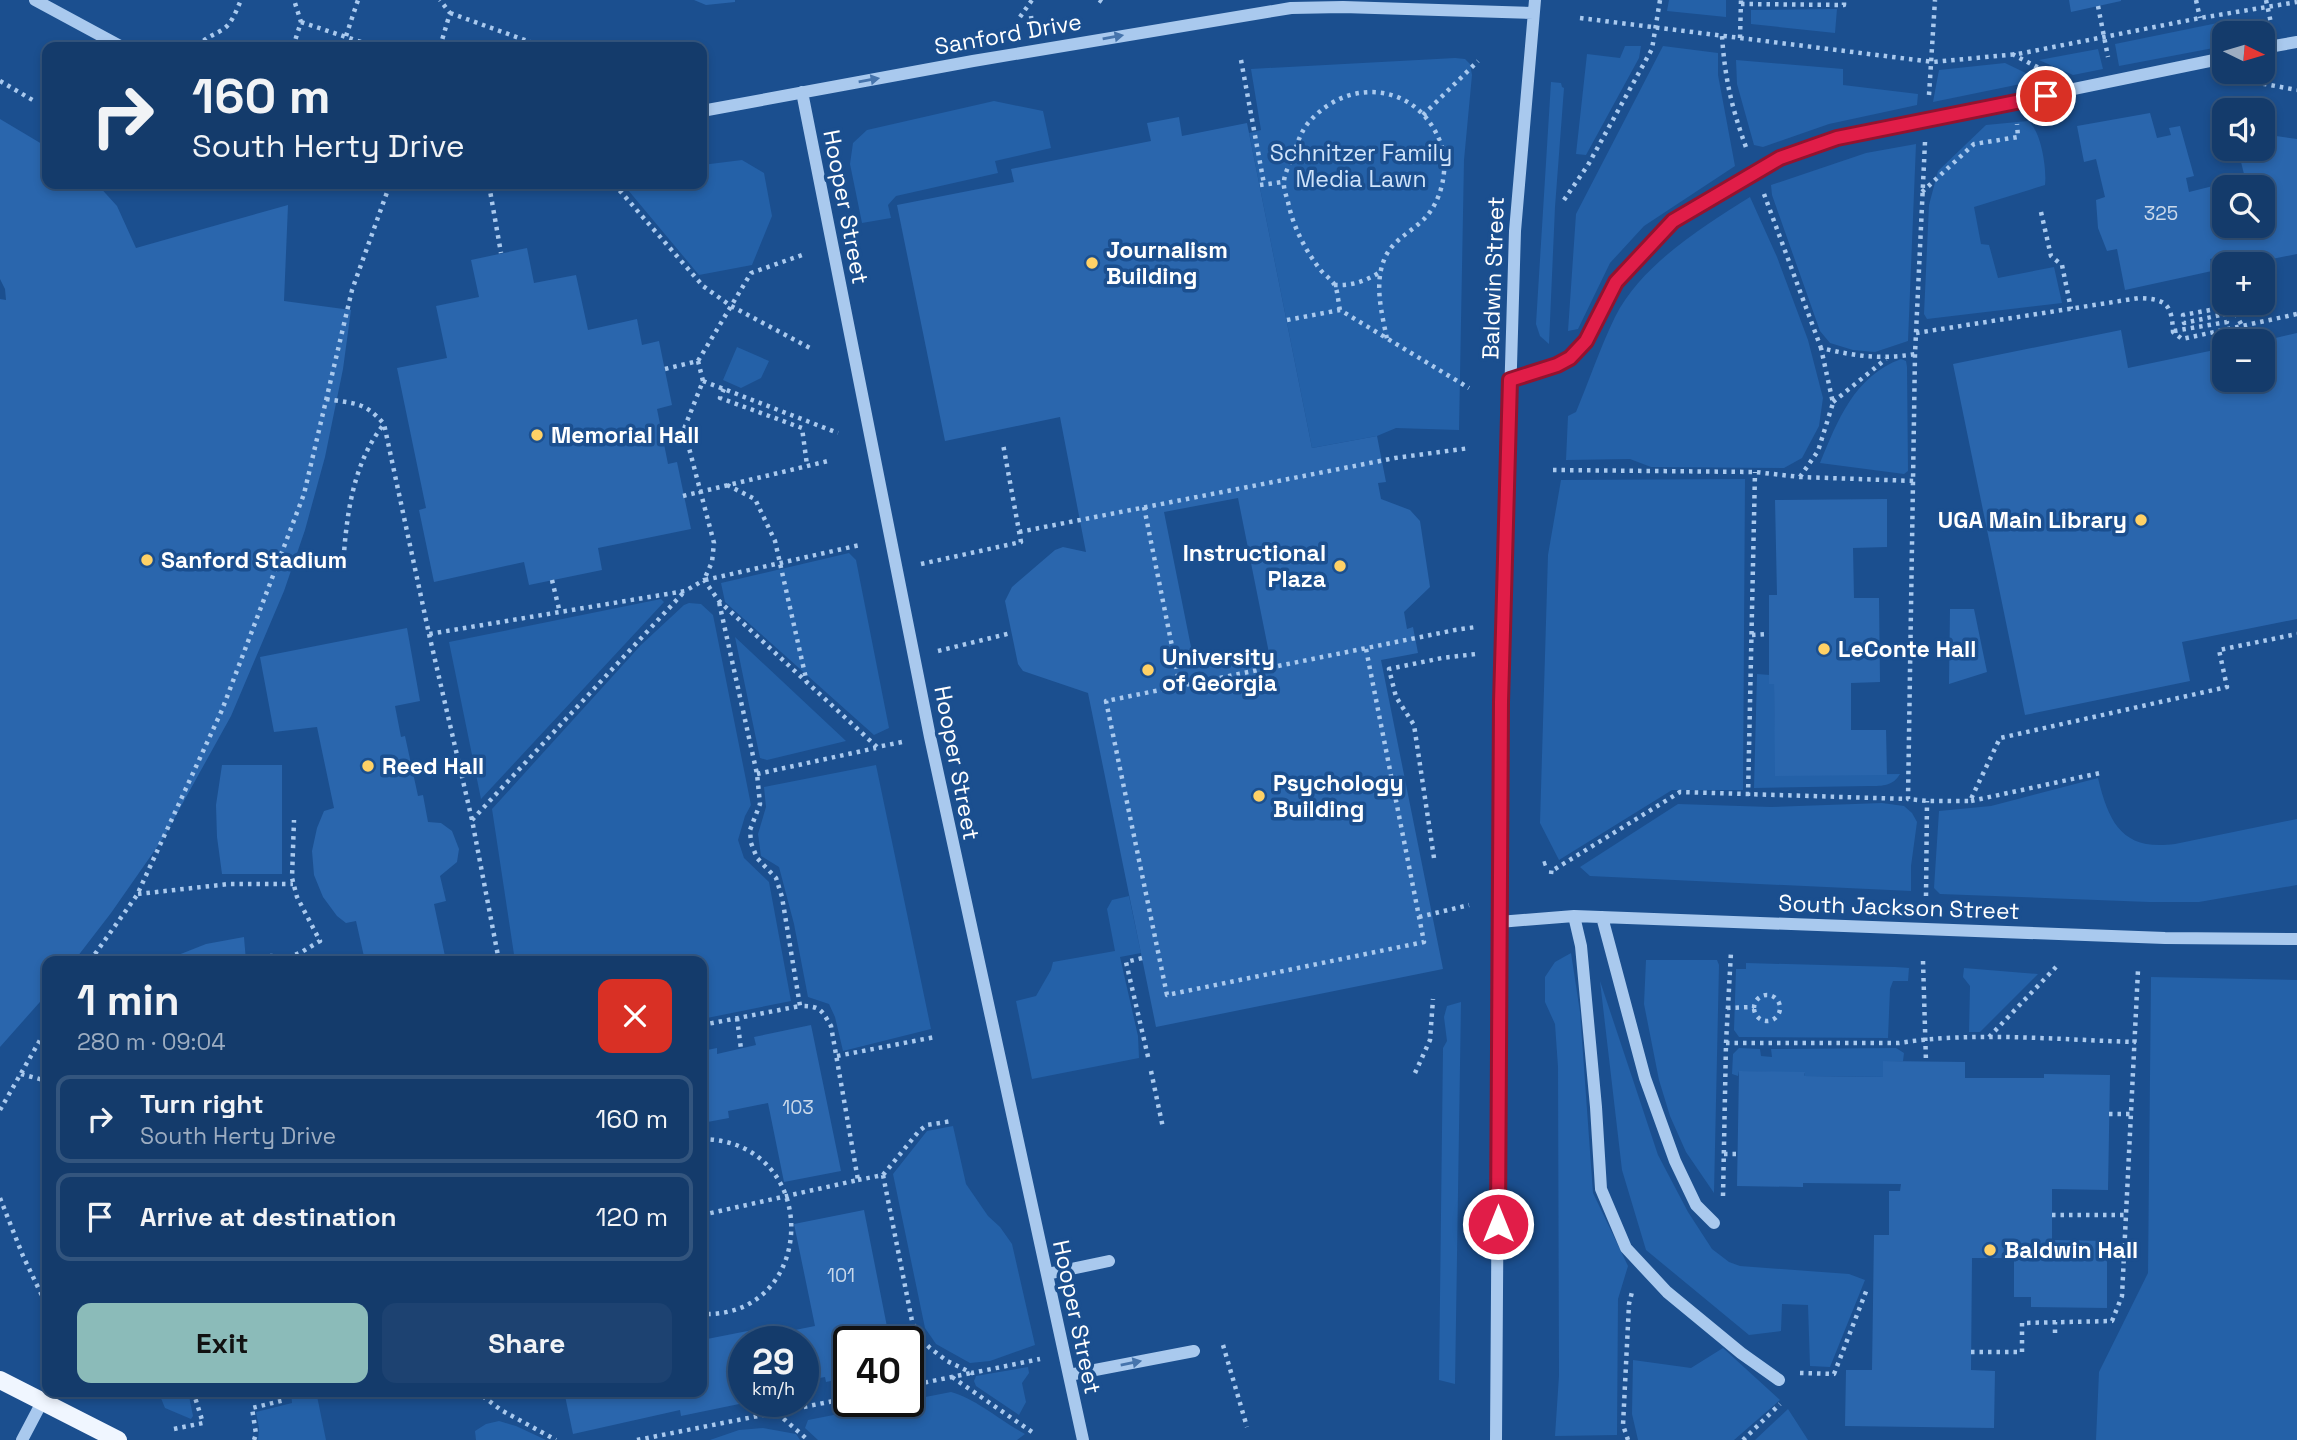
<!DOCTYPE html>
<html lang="en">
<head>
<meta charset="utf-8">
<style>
	body { margin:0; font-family:"Space Grotesk",sans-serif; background:#1d4271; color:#f1f3f6; height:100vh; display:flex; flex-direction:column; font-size:26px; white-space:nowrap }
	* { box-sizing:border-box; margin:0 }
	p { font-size:23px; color:#9dadc1 }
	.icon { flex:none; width:38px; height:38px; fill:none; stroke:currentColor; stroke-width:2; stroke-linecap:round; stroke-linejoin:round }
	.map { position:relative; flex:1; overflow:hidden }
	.details { position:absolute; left:42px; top:956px; width:665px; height:441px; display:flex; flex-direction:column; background:#143b6b; border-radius:14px; box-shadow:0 4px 10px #0003,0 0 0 2px #33557e }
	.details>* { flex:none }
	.banner { position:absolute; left:42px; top:42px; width:665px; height:147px; border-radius:14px; box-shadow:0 4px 10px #0003,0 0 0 2px #33557e; background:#143b6b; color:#f1f3f6; overflow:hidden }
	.needle { width:46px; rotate:95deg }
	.buttons { position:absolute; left:2212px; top:21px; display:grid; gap:14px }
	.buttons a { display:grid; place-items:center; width:63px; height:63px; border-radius:14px; background:#143b6b; box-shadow:0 4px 10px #0003,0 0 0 2px #33557e; font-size:35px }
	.speed { position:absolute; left:728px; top:1326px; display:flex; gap:14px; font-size:35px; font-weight:700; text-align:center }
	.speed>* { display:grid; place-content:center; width:91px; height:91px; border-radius:50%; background:#143b6b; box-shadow:0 4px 10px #0003,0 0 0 2px #33557e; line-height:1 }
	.speed small { font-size:18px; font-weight:400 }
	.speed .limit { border:4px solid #111; border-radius:10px; background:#fff; color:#111 }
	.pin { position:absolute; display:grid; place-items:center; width:60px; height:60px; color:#fff; margin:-30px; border:4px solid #fff; border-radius:50%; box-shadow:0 2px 7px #0007 }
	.me { position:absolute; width:77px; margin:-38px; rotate:0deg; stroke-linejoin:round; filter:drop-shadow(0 0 5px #0008) }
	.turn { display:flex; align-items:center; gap:24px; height:147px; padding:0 35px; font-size:32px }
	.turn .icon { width:91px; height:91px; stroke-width:2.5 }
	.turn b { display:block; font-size:49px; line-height:60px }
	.round { display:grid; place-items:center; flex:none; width:74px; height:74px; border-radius:14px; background:#1d4271 }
	.headline { display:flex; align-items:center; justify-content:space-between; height:119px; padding:0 35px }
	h1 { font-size:42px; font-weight:800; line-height:52px }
	.cta { display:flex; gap:14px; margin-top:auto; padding:14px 35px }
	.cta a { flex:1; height:80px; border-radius:14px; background:#8bbbb9; color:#111; font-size:28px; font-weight:800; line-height:80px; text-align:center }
	.cta a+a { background:#1d4271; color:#f1f3f6 }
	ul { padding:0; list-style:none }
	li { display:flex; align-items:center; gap:21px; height:88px; margin:0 14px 10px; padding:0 21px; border:4px solid #33557e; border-radius:14px }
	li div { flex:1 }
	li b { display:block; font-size:26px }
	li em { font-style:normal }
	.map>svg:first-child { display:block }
	.green { fill:#2461a8 }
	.building { fill:#2a66ad; fill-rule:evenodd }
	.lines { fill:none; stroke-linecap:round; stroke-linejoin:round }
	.path { stroke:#a9c9ee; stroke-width:4.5; stroke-dasharray:3.5 5; stroke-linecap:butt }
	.minor { stroke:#a9c9ee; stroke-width:12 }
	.major { stroke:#f0f6ff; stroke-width:18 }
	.oneway { fill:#4674ac }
	.route-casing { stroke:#92132f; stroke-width:18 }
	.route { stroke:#e11d48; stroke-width:12 }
	.poi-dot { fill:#ffd166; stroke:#1b4f8f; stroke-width:2.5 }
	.labels { text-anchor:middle; stroke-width:7; stroke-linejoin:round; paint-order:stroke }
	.number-label { font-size:19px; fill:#cad9ea }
	.street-label { font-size:23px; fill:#fff; stroke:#1b4f8f }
	.park-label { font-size:23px; fill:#cfe3fa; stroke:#1b4f8f }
	.poi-label { font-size:23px; font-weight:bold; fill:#fff; stroke:#1b4f8f; text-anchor:start }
</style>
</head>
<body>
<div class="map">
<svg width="2297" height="1440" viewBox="0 0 2297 1440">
	<rect width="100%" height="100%" fill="#1b4f8f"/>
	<path class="green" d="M1669,0h57v17l-59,-6z
		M1837,9l-2,24 -84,-9v-14z
		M2237,19l3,14h-16v13l-105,20 -4,-22z
		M1625,46h16l-2,12 -53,97 -10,-1 11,-100 33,4z
		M1663,46l55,7v22l17,91 -91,60 -34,37 -32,66 -10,2 8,-117z
		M2098,49l5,20 -30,6 -34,-15z
		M1455,58l10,1 5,5 2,11 -8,85 -5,270 -63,-2 -19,8 -65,12 -63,-315 12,-3 -10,-61z
		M1736,60l107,9v16l75,9 -1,11 -88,19 -66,23 -9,-2 -17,-61z
		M2005,63l35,17 -107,22 6,-32z
		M1551,82l10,1 1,4 2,1 -9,119 -6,137 -9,-8 -4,-12z
		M994,101l49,10 8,37 -56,13 3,12 -102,23 -8,9 3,13 -29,5 -12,-59 3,-21 14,-13z
		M2028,121c13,9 19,48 17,64l-71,22 7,37 8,1 9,33 56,-11 8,36 -135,16 -3,-5 5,-109 9,-34 48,-46z
		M1916,144l-8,197 -33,11 -22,-2 -23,-7 -10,-12 -48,-136 -1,-10 95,-32z
		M742,160l22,13 8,43 -20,49 -53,10 -76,-91h79v-19z
		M1750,197l27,60 31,83 15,58 -4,28 -17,32 -18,10 -133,-1 -21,-8 -64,1 2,-44 8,-4c13,-31 24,-64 39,-95 27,-53 86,-89 135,-120z
		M737,347l32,14 -8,17 -20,10 -18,-8z
		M1901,359l5,2 1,6 1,104 -4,3 -84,-11c17,-41 34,-87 81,-104z
		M1745,479l-2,311h-71l-113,70 -19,-37 8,-268 13,-75z
		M849,553l7,7 33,168 -15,7 -149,-133 -4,-19z
		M661,599l3,3 -183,197 -32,-157z
		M689,603l12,1 12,11 38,190 -6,11 -7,24 6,18 25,24 22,119 -89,18v-58h-187l-23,-152 149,-164 43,-40z
		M735,637l111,104 -79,19 -7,-2z
		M1757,674l13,1 4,9 2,91 124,-1c-7,12 -17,12 -30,12l-116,2z
		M876,765l55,264 -88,22 -8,-34 -6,-13 -21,-7 -14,-73 -15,-57 -18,-11 -3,-22 8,-27 -2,-20z
		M2098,778c11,46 25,73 77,66l122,-25v66l-98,17h-50l-209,-8 -6,-6 5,-77 52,-5z
		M1882,803l22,3 8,7 5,9 -6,44v25l-321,-15 -10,-9 98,-63 93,3z
		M1129,896l12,57 -21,4 18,79 1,22 -107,21 -16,-78 20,-5 15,-26 2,-8 62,-11 -8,-42 5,-9z
		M1571,953l9,59 13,181 35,73 -10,33 -1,136 -62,1 4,-60 -1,-309 -3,-43 -10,-22v-25l10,-15z
		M1646,960h71l2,5 -5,228 -28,-41 -16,-36 -11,-36 -15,-76z
		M1746,963l149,4 14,1 -1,13h-15l-3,8 -2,49 -149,-1 -5,-7 2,-61h10z
		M1964,968l74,6 -58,58h-11l1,-46 -7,-9z
		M2151,977l146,3v460h-201l3,-68 49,-99z
		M1600,981l58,174 30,57 24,37 17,13 11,4 109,8 16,6 -35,87 -20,-1 -2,-61 -26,-1 -1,27 -32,4 -103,-85 -24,-80z
		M1461,1002l-6,382 -16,-4 4,-332 4,-7 -3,-24 3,-11z
		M1739,1048l21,1 1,7 11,1 -1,-8 125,-1 8,5 -1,8h-20v16l-79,-1 1,-3 -66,-2 -1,5 -6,-2 1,-20z
		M953,1126l13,58 22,32 12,11 12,17 23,101 -45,16 -20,2 -34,-19 -11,-16 -32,-154 34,-43z
		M1723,1348l57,52 -46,40h-96l-6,-26 1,-54 58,8z
		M1028,1367l1,6 -7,10 4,19 -7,13 -43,-29 -2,-5 2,-5z
		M158,1391h30l5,25 -2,3 -26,-11z
		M291,1391h25l10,49h-68l1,-12 -3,-16 36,-9z
		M951,1392c24,6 51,30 74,42l-8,6h-199l-13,-12 3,-8z
		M1788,1409l20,31h-53z
		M499,1421l17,5 30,14h-70l-1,-9 11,-7z
		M763,1428l33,6 4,6h-90l29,-10z"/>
	<path class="building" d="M694,0h41v2l-29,3z
		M2069,0h52v1l-50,11z
		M2150,113l7,25 14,-3 -2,-7 11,-2 14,50 -8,2 3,14 56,-14 -5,-20 1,-9h22v-15l34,5v115l-50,10h-4l-4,-11 -29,6 2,12 -87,19 -8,-41 -10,2 -9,-23 -2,-28 9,-3 -9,-38 -12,3 -7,-36zM2224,187h39v39h-39z
		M1179,117l3,19 65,-13 65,325 65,-12 9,46 -8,1 3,16 29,11 10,11 10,66 -26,25 3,17 6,-2 5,26 -37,7 62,309 -287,58 -68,-334 -65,-22 -5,-7 -13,-63 7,-14 43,-37 8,-3 23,5 -26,-135 -115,24 -48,-236 117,-23 -3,-13 140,-28 -4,-18zM1238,498l31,155 -74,14 -31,-155z
		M0,119l47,28v37h50l20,22 19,42 152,-43 -4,96 67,9 -8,59 -18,88 -20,73 -21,61 -53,125 -67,121 -53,76 -37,48h-27v33l-47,53v-748l6,1 -1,-11 -5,-10z
		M527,248l7,35 42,-8 12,55 49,-11 5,26 17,-4 13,64 -15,4 11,55 9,-2 14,67 -93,19 4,22 -73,15 -5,-23 -90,20 -15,-72 7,-2 -29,-140 50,-10 -11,-52 43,-9 -8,-37z
		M2121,330l7,38 96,-20v32h39v-39l34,-8v286l-115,23 8,39 -165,34 -72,-351z
		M1887,499v48l-34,1 1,50h25l1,84 -29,1v47h35l1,45 -112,1 -1,-92h-5v-89h8l-2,-95z
		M1950,609h24l13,63 -38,12z
		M407,628l13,73 -25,5 6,31 4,-1 13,60 5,-1 5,27 13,1 11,8 7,18 -2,13 -17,14 6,25 -12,3 12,57h-81l-9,-40 -10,2 -9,-7 -14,-19 -9,-22 -2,-24 5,-23 7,-17 10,-3 -17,-81 -43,5 -14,-75z
		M222,765h60v109h-60l-5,-37 -1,-32z
		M244,937l2,24h-83l43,-17z
		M811,1025l30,146 -57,11 -16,-79 -40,8 1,7 -27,5v-72l15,-3v6l39,-9 -2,-8z
		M1883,1061l82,1v16h79v-4l66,1 -2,115 -56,-1v51l55,1v67l-76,-1v-10h-17v-39h-42l-1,112 24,1 -1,57 -149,-2 1,-56h26l2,-135h15v-44h11l1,-7 -98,-1v4l-66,-1 2,-115 66,1 -1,4 79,1z
		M47,1129v89h-7v-43z
		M864,1210l26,132h-41v35l-23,5 -1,-5 -22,4v-39h-59v61l-63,13 -1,-6 -107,24 -9,-43h138v-51l71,-14 2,8 40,-8 -21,-102z"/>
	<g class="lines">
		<path class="path" d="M1099,0l3,2
			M2196,0l4,18
			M2266,0l5,23
			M1741,4l103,1v-5
			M2098,6l10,51
			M450,13l94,34
			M1031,16l1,9
			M1020,17l12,-17
			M1580,18l353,44 85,-8 182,-36 97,-16
			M301,22l75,25
			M346,36l12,-36
			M1722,36c3,44 10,73 25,114
			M1740,38l1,-38
			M198,47c7,-10 14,-11 24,-17 10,-6 14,-19 19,-30
			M293,47l8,-25 -7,-22
			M440,47l10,-34 -10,-13
			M2012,54l29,15
			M1241,60l23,124
			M2238,79l59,11
			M0,81l36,21
			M1929,95l6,-95
			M1423,115l55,-54
			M1925,142l-10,212 -7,445 19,2h43l30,-63 227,-51 -8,-37 78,-16
			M614,184l89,102 28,20 79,42
			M489,185l12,68
			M1260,185l23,-3
			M126,186l4,-2
			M1922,192l52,-48 44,-7 -1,-13
			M1764,194l57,154c34,8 59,12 94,6
			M1564,200l24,-35 64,-116 8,-49
			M2041,212l10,44 11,9 9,44
			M1334,285c18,1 32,-4 46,-13
			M1340,310c-2,-8 -2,-20 -6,-26 -4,-6 -11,-10 -15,-16 -15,-20 -26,-42 -31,-66 -2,-7 -5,-15 -4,-21 1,-9 6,-18 9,-25 4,-12 8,-25 16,-34 41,-47 110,-38 132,22 8,24 1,57 -17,75 -14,14 -33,22 -40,41 -10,25 -2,54 3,79
			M1287,320l53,-10 129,78
			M2174,331l53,-9 -2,-8 -41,9 -1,-8 49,-9 10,20
			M1916,333l223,-35c27,1 33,6 34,34l9,7 115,-25
			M698,361l5,20 -19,48 30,114 -2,19 -8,18
			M665,369l33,-8 53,-88 51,-18
			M703,381l135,52
			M724,389l-4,9 82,30 5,37
			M326,399c29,5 38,2 58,25l45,210 256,-43 19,-11 15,21 158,146 25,-5
			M1833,402l53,-43
			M1553,470l202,2 45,5 115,4
			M1800,477l18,-26 15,-48 -12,-55
			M727,485l28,14 20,42 32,142
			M683,496l145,-35
			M1144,507l36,179
			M1019,532l376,-74 75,-10
			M921,564l100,-22 -18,-98
			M276,567l67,1c3,-50 9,-104 41,-144
			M552,580l8,33
			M705,580l155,-35
			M429,634l43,186 27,141
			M1752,635l17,-1
			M1366,649l58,293 -257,53 -61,-294 349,-71 21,-3
			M938,651l73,-18
			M757,774l119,-26
			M1748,796l7,-324
			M1971,801l129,-28
			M472,820l212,-228
			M1434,858l-20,-133 -18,-28 -7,-28 53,-11 34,-4
			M1543,864l6,-2
			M1555,869l125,-77 228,7
			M1551,874l1,-8
			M138,894l91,-10h64
			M1926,896l1,-95
			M1419,917l50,-12
			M1142,958l-16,4 23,99
			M90,961l47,-66 85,-185 82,-216 48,-204 38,-106
			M228,961l42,-5 18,1 12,-4 20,-12 -23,-44 -5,-19 2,-58
			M1923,961l3,101
			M1754 1008a13 13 0 1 1 26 0a13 13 0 1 1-26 0Z
			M1727,1008l27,-1
			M737,1018l4,31
			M702,1025l98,-19
			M1989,1037l67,-70
			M1726,1043h173c75,-12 161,-3 237,-1
			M837,1056l98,-19
			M1151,1071l12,57
			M1415,1073l15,-33 3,-41
			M21,1074l26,7
			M0,1110l47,-82
			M2109,1114h22
			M702,1139c122,2 116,180 0,175
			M1724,1154h13
			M883,1175l36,-44 8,-6 25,-4
			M858,1180l25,-5 29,146 8,17 10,10 17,13 25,12 68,-14
			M1723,1196l3,-153 5,-91
			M0,1198l23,58 24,50
			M702,1215l156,-35 -27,-154c-10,-17 -11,-20 -31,-20l-18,-109 -6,-19 -19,-20 -6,-15 -1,-13 10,-26 -3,-30 -38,-172
			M2052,1215h74
			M2055,1333v-11
			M1223,1345l24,82
			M1971,1352h51v-29l90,-2 10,-25 16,-326
			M1800,1373l34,1 33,-85
			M952,1377l80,55
			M908,1386l63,-13
			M476,1391l25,19 55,30
			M777,1413l31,27
			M174,1429l29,-6 -10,-32
			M254,1440l2,-6 -4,-26 33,-8 -1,-9
			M637,1440l212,-42
			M1628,1440l-5,-15 6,-121 3,-12
			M1743,1440l37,-36"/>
		<path class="minor" d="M35,0l87,47
			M2263,48l34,-6
			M802,92l128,645 153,703
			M702,111l271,-50 318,-53 52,-1 190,6
			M1510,380l47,-15 13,-8 16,-16 31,-59 56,-61 106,-64 58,-19 387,-80
			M1574,916l7,30 15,161 5,82 25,59 41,44 74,61 38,27
			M1602,917l43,161 30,83 21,44 18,18
			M1499,922l75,-6 591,22 132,1
			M1047,1274l62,-13
			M1069,1375l125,-24
			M22,1440l20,-38
			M1496,1440l5,-738 14,-471 20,-231"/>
		<path class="major" d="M0,1380l118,60"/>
	</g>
	<defs><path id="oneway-solid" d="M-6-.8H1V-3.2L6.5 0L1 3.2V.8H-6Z" transform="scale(1.75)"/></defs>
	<g class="oneway">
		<use href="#oneway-solid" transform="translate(1113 37) rotate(-10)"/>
		<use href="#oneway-solid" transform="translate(869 80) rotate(-10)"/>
		<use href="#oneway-solid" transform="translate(1131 1363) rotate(-11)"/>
	</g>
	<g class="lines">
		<g class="route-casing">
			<path id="route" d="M1498,1224l3,-522 9,-322 47,-15 13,-7 16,-17 30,-59 57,-61 107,-63 57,-20 209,-42"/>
		</g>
		<use href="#route" class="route"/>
	</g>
	<g class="poi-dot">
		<circle cx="1092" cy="263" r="7"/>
		<circle cx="537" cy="435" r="7"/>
		<circle cx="2141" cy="520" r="7"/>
		<circle cx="147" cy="560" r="7"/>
		<circle cx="1340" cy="566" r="7"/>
		<circle cx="1824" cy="649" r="7"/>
		<circle cx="1148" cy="670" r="7"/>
		<circle cx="368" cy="766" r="7"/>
		<circle cx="1259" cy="796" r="7"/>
		<circle cx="1990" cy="1250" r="7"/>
	</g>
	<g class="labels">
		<g class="number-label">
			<text x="2161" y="220">325</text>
			<text x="798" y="1114">103</text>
			<text x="841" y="1282">101</text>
		</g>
		<g class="street-label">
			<text transform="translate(1008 34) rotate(-10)" y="8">Sanford Drive</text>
			<text transform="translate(846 207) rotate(79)" y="8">Hooper Street</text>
			<text transform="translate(1493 278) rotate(-88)" y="8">Baldwin Street</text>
			<text transform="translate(957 763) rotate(79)" y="8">Hooper Street</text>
			<text transform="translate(1899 907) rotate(2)" y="8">South Jackson Street</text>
			<text transform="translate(1077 1317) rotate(78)" y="8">Hooper Street</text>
		</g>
		<g class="park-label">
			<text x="1361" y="161">Schnitzer Family<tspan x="1361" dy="26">Media Lawn</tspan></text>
		</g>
		<g class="poi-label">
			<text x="1106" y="258">Journalism<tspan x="1106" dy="26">Building</tspan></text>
			<text x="551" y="443">Memorial Hall</text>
			<text x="2127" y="528" text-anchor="end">UGA Main Library</text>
			<text x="1326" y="561" text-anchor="end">Instructional<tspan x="1326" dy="26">Plaza</tspan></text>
			<text x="161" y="568">Sanford Stadium</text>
			<text x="1838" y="657">LeConte Hall</text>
			<text x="1162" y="665">University<tspan x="1162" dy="26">of Georgia</tspan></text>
			<text x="382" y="774">Reed Hall</text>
			<text x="1273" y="791">Psychology<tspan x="1273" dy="26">Building</tspan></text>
			<text x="2004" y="1258">Baldwin Hall</text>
		</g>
	</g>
</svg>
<div class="buttons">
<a><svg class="needle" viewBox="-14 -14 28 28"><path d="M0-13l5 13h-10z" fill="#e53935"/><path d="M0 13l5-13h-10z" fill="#9dadc1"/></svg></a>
<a><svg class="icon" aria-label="sound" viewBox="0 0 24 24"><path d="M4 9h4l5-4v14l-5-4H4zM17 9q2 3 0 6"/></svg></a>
<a><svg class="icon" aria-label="search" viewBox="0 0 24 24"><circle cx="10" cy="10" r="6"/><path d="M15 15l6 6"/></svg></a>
<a>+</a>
<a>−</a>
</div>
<div class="speed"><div>29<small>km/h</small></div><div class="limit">40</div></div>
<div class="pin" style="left:2046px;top:96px;background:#d93025"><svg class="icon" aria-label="arrive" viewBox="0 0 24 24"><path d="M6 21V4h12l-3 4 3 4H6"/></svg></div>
<svg class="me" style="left:1498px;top:1224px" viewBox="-20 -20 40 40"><circle r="17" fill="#e11d48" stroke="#fff" stroke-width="3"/><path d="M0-11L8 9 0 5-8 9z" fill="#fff"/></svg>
<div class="banner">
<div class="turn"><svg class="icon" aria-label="right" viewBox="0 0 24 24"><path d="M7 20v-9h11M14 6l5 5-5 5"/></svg><div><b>160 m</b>South Herty Drive</div></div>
</div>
<section class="details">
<div class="headline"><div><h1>1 min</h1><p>280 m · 09:04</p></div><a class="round" style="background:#d93025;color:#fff"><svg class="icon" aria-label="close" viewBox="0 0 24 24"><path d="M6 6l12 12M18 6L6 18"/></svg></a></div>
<ul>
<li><svg class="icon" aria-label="right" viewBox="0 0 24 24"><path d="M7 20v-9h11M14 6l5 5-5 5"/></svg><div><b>Turn right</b><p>South Herty Drive</p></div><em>160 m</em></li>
<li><svg class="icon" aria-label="arrive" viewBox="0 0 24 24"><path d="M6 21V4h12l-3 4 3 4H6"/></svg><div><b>Arrive at destination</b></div><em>120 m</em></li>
</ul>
<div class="cta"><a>Exit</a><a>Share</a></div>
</section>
</div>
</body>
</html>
